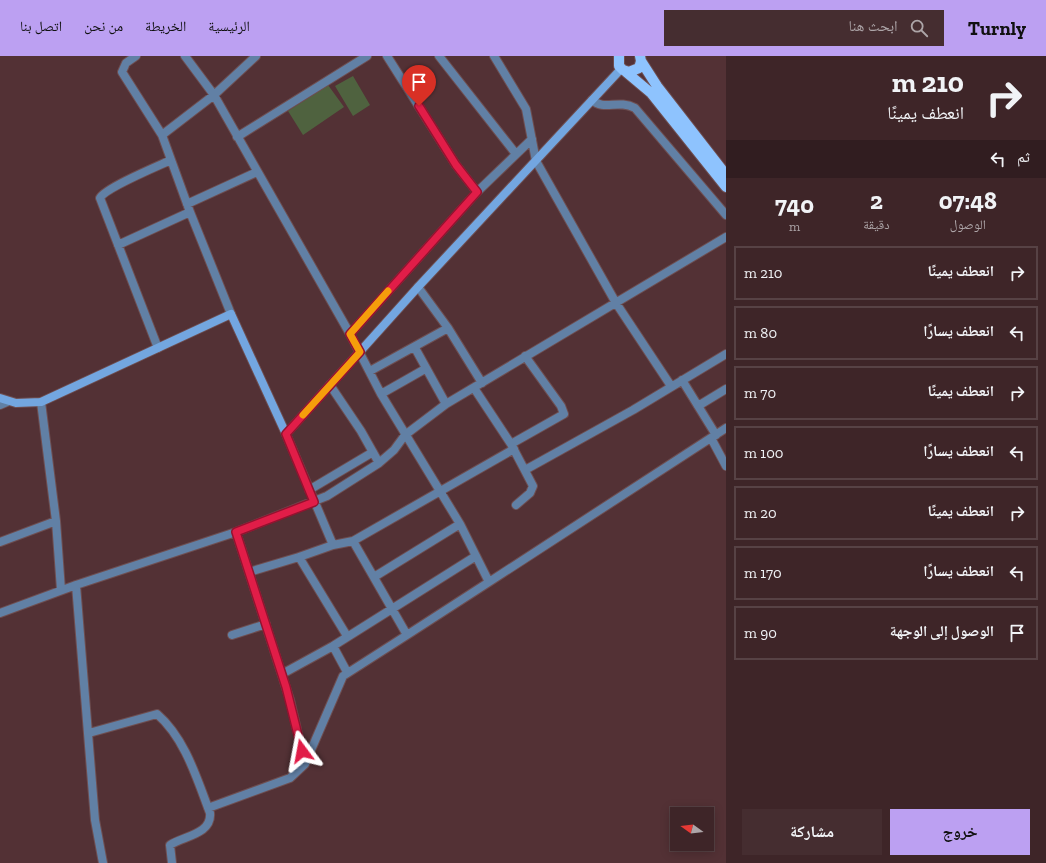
<!DOCTYPE html>
<html lang="ar">
<head>
<meta charset="utf-8">
<style>
	body { margin:0; font-family:"Zilla Slab","Noto Naskh Arabic",serif; background:#452d30; color:#f1f3f6; direction:rtl; height:100vh; display:flex; flex-direction:column; font-size:15px; white-space:nowrap }
	* { box-sizing:border-box; margin:0 }
	p { font-size:13px; color:#ada5a8 }
	.icon { flex:none; width:22px; height:22px; fill:none; stroke:currentColor; stroke-width:2; stroke-linecap:round; stroke-linejoin:round }
	.map { position:relative; flex:1; overflow:hidden; direction:ltr }
	.details { display:flex; flex-direction:column; background:#3e2528; width:320px }
	.details>* { flex:none }
	.banner { background:#3e2528; color:#f1f3f6; overflow:hidden }
	.needle { width:26px; rotate:285deg }
	.controls { position:absolute; left:670px; top:751px; display:grid; gap:8px }
	.controls a { display:grid; place-items:center; width:44px; height:44px; border-radius:0px; background:#3e2528; box-shadow:0 2px 10px #0003,0 0 0 1px #574245; font-size:20px }
	.pin { position:absolute; display:grid; place-items:center; width:34px; height:34px; color:#fff; margin:-41px -17px; border-radius:50% 50% 50% 0; rotate:-45deg; box-shadow:0 0 4px #0007 }
	.pin .icon { rotate:45deg }
	.me { position:absolute; width:44px; margin:-22px; rotate:347deg; stroke-linejoin:round; filter:drop-shadow(0 0 3px #0008) }
	.turn { display:flex; align-items:center; gap:14px; height:84px; padding:0 16px; font-size:18px }
	.turn .icon { width:52px; height:52px; stroke-width:2.5 }
	.turn b { display:block; font-size:28px; line-height:34px }
	.then { display:flex; align-items:center; height:38px; padding:0 16px; background:#0003; gap:8px; font-size:15px }
	.eta { display:flex; justify-content:space-evenly; align-items:center; height:68px; text-align:center }
	.eta b { font-size:24px; font-weight:700; line-height:28px }
	.action { display:flex; gap:8px; margin-top:auto; padding:8px 16px }
	.action a { flex:1; height:46px; border-radius:0px; background:#bca0f2; color:#111; font-size:16px; font-weight:700; line-height:46px; text-align:center }
	.action a+a { background:#452d30; color:#f1f3f6 }
	ul { padding:0; list-style:none }
	li { display:flex; align-items:center; gap:12px; height:54px; margin:0 8px 6px; padding:0 8px; border:2px solid #574245; border-radius:0px }
	li div { flex:1 }
	li b { display:block; font-size:15px }
	li em { font-style:normal }
	header { display:flex; align-items:center; gap:24px; box-sizing:border-box; height:56px; padding:0 20px; background:#bca0f2; color:#111 }
	header strong { font-size:19px }
	nav { display:flex; gap:22px; margin-inline-start:auto; font-size:14px }
	.search { width:280px; height:36px; background:#452d30; display:flex; align-items:center; gap:10px; box-sizing:border-box; padding:0 14px; border-radius:0px; color:#ada5a8; font-size:15px }
	main { display:flex; flex:1; min-height:0 }
	.map>svg:first-child { display:block }
	.green { fill:#4f623f }
	.lines { fill:none; stroke-linecap:round; stroke-linejoin:round }
	.street-casing { stroke:#6e4e51; stroke-width:10 }
	.secondary-casing { stroke:#6e4e51; stroke-width:10 }
	.primary-casing { stroke:#6e4e51; stroke-width:12 }
	.street { stroke:#6180a5; stroke-width:8 }
	.secondary { stroke:#73a6e0; stroke-width:8 }
	.primary { stroke:#8ec3fe; stroke-width:10 }
	.route-casing { stroke:#92132f; stroke-width:10 }
	.route { stroke:#e11d48; stroke-width:7 }
	.slow { stroke:#f59e0b; stroke-width:7 }
</style>
</head>
<body>
<header>
<strong>Turnly</strong>
<div class="search"><svg class="icon" aria-label="search" viewBox="0 0 24 24"><circle cx="10" cy="10" r="6"/><path d="M15 15l6 6"/></svg>ابحث هنا</div>
<nav><a>الرئيسية</a><a>الخريطة</a><a>من نحن</a><a>اتصل بنا</a></nav>
</header>
<main>
<section class="details">
<div class="banner">
<div class="turn"><svg class="icon" aria-label="right" viewBox="0 0 24 24"><path d="M7 20v-9h11M14 6l5 5-5 5"/></svg><div><b>210 m</b>انعطف يمينًا</div></div>
<div class="then">ثم<svg class="icon" aria-label="left" viewBox="0 0 24 24"><path d="M17 20v-9H6M10 6l-5 5 5 5"/></svg></div>
</div>
<div class="eta">
<div><b>07:48</b><p>الوصول</p></div>
<div><b>2</b><p>دقيقة</p></div>
<div><b>740</b><p>m</p></div>
</div>
<ul>
<li><svg class="icon" aria-label="right" viewBox="0 0 24 24"><path d="M7 20v-9h11M14 6l5 5-5 5"/></svg><div><b>انعطف يمينًا</b></div><em>210 m</em></li>
<li><svg class="icon" aria-label="left" viewBox="0 0 24 24"><path d="M17 20v-9H6M10 6l-5 5 5 5"/></svg><div><b>انعطف يسارًا</b></div><em>80 m</em></li>
<li><svg class="icon" aria-label="right" viewBox="0 0 24 24"><path d="M7 20v-9h11M14 6l5 5-5 5"/></svg><div><b>انعطف يمينًا</b></div><em>70 m</em></li>
<li><svg class="icon" aria-label="left" viewBox="0 0 24 24"><path d="M17 20v-9H6M10 6l-5 5 5 5"/></svg><div><b>انعطف يسارًا</b></div><em>100 m</em></li>
<li><svg class="icon" aria-label="right" viewBox="0 0 24 24"><path d="M7 20v-9h11M14 6l5 5-5 5"/></svg><div><b>انعطف يمينًا</b></div><em>20 m</em></li>
<li><svg class="icon" aria-label="left" viewBox="0 0 24 24"><path d="M17 20v-9H6M10 6l-5 5 5 5"/></svg><div><b>انعطف يسارًا</b></div><em>170 m</em></li>
<li><svg class="icon" aria-label="arrive" viewBox="0 0 24 24"><path d="M6 21V4h12l-3 4 3 4H6"/></svg><div><b>الوصول إلى الوجهة</b></div><em>90 m</em></li>
</ul>
<div class="action"><a>خروج</a><a>مشاركة</a></div>
</section>
<div class="map">
<svg width="726" height="807" viewBox="0 0 726 807">
	<rect width="100%" height="100%" fill="#533135"/>
	<path class="green" d="M353,20l17,29 -17,11 -18,-30z
		M328,29l16,22 -41,28 -15,-24z"/>
	<g class="lines">
		<g class="street-casing">
			<path id="street" d="M136,0l-10,7 -4,9 40,63 52,-40 42,-39
				M185,0l29,39 136,239 31,60 79,130 29,58 237,-154
				M439,0l77,98
				M494,0l32,53 10,52 80,142 55,83
				M592,44c12,11 26,-1 43,8l91,107
				M162,79l28,77
				M237,81l130,-81
				M477,136l55,-53
				M187,148l70,-32
				M118,189l72,-33 41,102
				M418,231l30,41 34,55
				M350,278l127,-142 -21,-27 -69,-109
				M158,292l-58,-150c5,-10 58,-32 71,-38
				M415,292l31,56
				M370,315l78,-43
				M682,324l34,55
				M330,329l31,46 18,32
				M474,332l37,56 22,42 -3,7 -14,12
				M381,338l44,-25
				M41,346l15,119 5,69
				M0,349l7,-3
				M698,350l28,-17
				M286,378l47,111 20,-4
				M711,382l15,28
				M511,388l53,-30 -3,-8 -36,-50
				M525,414l108,-60 93,-56
				M309,434l64,-38
				M236,476l54,168 15,64 38,-88 64,-41
				M0,486l56,-21
				M333,489l-34,12 48,79
				M249,516l50,-15
				M374,521l86,-53
				M489,526l-82,53 -54,-94 161,-92
				M76,529l19,235 8,43
				M0,557l76,-28 160,-53 91,-36 52,-33 15,-13 11,-15 41,-31 280,-167
				M232,579l34,-11
				M347,616l-14,-26 143,-90
				M282,618l51,-28
				M89,677l68,-19c28,24 40,65 53,99 2,21 -26,23 -40,32l2,18
				M208,752l82,-30 15,-14"/>
		</g>
		<g class="secondary-casing">
			<path id="secondary" d="M0,342l16,5 25,-1 190,-88 55,120 132,-147 203,-218"/>
		</g>
		<g class="primary-casing">
			<path id="primary" d="M619,0v10l4,4 6,2 10,-4 2,-7 -1,-5
				M641,5l16,25 69,89
				M626,16l25,21 75,94"/>
		</g>
		<use href="#street" class="street"/>
		<use href="#secondary" class="secondary"/>
		<use href="#primary" class="primary"/>
	</g>
	<g class="lines">
		<g class="route-casing">
			<path id="route" d="M302,695l-16,-64 -50,-155 78,-30 -28,-68 74,-82 -10,-18 127,-142 -21,-27 -37,-59"/>
		</g>
		<use href="#route" class="route"/>
		<path class="slow" d="M303,359l57,-63 -10,-18 38,-43"/>
	</g>
</svg>
<div class="controls">
<a><svg class="needle" viewBox="-14 -14 28 28"><path d="M0-13l5 13h-10z" fill="#e53935"/><path d="M0 13l5-13h-10z" fill="#ada5a8"/></svg></a>
</div>
<div class="pin" style="left:419px;top:50px;background:#d93025"><svg class="icon" aria-label="arrive" viewBox="0 0 24 24"><path d="M6 21V4h12l-3 4 3 4H6"/></svg></div>
<svg class="me" style="left:302px;top:695px" viewBox="-20 -20 40 40"><path d="M0-17L14 15 0 8-14 15z" fill="#e11d48" stroke="#fff" stroke-width="4"/></svg>
</div>
</main>
</body>
</html>
